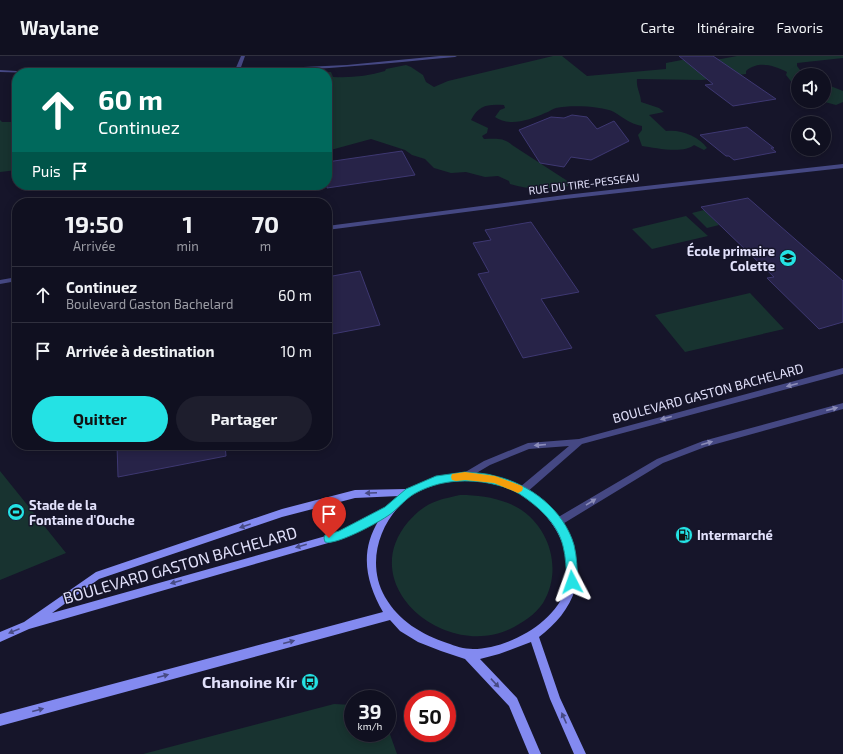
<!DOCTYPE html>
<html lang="fr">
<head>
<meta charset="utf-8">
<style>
	body { margin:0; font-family:"Exo 2",sans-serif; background:#1e1e2d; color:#f1f3f6; height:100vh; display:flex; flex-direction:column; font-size:15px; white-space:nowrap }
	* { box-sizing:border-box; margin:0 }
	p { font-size:13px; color:#9c9da5 }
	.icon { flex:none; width:22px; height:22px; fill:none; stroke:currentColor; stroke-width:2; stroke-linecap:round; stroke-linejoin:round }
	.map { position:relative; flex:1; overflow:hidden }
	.sheet { position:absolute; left:12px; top:142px; width:320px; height:252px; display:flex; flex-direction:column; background:#101020; border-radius:16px; box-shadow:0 2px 10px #0003,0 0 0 1px #30303e }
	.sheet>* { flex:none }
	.hud { position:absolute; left:12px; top:12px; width:320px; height:122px; border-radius:16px; box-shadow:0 2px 10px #0003,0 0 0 1px #30303e; background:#00695c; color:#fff; overflow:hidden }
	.fabs { position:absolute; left:791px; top:12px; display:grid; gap:8px }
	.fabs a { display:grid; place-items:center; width:40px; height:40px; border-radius:50%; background:#101020; box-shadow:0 2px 10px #0003,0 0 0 1px #30303e; font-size:20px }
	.speed { position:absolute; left:344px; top:634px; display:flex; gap:8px; font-size:20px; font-weight:700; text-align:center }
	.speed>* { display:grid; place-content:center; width:52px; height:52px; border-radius:50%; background:#101020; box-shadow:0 2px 10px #0003,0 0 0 1px #30303e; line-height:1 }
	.speed small { font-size:10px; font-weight:400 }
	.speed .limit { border:6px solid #d22; background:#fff; color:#111 }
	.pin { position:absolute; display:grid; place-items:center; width:34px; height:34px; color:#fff; margin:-41px -17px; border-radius:50% 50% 50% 0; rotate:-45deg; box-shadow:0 0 4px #0007 }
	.pin .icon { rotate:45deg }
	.me { position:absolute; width:44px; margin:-22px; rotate:356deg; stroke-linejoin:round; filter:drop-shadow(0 0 3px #0008) }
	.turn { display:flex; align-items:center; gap:14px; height:84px; padding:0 20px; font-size:18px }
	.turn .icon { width:52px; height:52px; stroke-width:2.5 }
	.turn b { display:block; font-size:28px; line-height:34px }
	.then { display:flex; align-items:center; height:38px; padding:0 20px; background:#0003; gap:8px; font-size:15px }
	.eta { display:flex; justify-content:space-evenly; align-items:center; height:68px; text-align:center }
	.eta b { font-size:24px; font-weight:700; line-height:28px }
	.action { display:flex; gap:8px; margin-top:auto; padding:8px 20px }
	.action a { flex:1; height:46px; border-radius:24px; background:#24e2e4; color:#111; font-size:16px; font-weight:700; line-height:46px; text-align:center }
	.action a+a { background:#1e1e2d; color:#f1f3f6 }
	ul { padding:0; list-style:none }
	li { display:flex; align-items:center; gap:12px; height:56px; padding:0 20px; border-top:1px solid #30303e }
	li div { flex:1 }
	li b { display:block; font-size:15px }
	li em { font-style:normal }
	header { display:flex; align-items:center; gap:24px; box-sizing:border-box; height:56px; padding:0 20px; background:#101020; border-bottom:1px solid #30303e }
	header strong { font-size:19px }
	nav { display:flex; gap:22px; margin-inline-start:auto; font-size:14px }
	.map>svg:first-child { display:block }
	.green { fill:#183330 }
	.building { fill:#272348; stroke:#3e3872 }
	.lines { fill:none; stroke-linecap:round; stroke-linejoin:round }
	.minor { fill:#454883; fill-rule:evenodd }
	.tertiary { fill:#454883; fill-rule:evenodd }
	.secondary { fill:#838af0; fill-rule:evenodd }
	.oneway { fill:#8c8db9 }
	.oneway2 { fill:#474a83 }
	.route { fill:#24e2e4; stroke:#179394 }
	.slow { fill:#f59e0b }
	.labels { text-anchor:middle; stroke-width:3; stroke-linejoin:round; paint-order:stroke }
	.far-street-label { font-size:11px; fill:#e2e1fb; stroke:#16152a }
	.poi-label { font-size:13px; font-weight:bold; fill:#e2e1fb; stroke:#16152a; text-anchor:start }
	.street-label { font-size:13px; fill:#e2e1fb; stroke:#16152a }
	.near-street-label { font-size:16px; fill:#e2e1fb; stroke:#16152a }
	.near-poi-label { font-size:16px; font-weight:bold; fill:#e2e1fb; stroke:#16152a; text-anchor:end }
</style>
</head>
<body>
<header>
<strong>Waylane</strong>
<nav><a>Carte</a><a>Itinéraire</a><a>Favoris</a></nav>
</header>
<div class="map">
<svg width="843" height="698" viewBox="0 0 843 698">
	<rect width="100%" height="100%" fill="#16152a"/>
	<path class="green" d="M553,0h9l25,20 79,-7v-6l21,-4h34l16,-3h106v2l-46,5v3l3,4 10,5h-12v13l-4,-3 -8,-10 1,-3c-13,-6 -28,-12 -41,-1v3l-44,6 -65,-1c-1,9 4,15 4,23l18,6 5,4 -15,3 17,16c14,-2 33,5 41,17l-3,2 -10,-5c-10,9 -39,3 -52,1l-4,-11 4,-5v-4c-12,-2 -18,-8 -28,-14 -12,-6 -44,-7 -58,-4 -4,1 -7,4 -11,5 -15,7 -36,14 -50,4l5,-7 5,-2 -1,-3c-17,-1 -25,0 -33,15l17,8 -1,5 -5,3 2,3c11,0 19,-2 28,6l57,37 -1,4c-19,3 -39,4 -58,-2l-1,-3 -11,-5 -13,1 -19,-5 -15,1 -17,-5 -9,-9 -13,-4 -7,-5 -34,-11 -44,12v-78h-17l21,-1 2,5c18,1 35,-1 52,-6l1,-2 20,-4 5,2 12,8 3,7 8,5 14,-6z
		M824,24l4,5 15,6v11l-7,3 -15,-4h3z
		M0,64l2,2h15v48l-17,2z
		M169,129l-22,6 -44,-2 -7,-3h-37z
		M704,154l15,15 -12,3 -15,-15z
		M686,160l22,20 -56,13 -20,-20z
		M750,237l34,36 -99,23 -30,-37z
		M0,415l66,82 -66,27z
		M460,439c17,0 32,2 48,8 39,15 57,64 35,100 -8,12 -21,20 -33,26 -66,31 -155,-44 -102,-107 8,-9 17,-17 29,-21 7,-3 16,-4 23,-6z
		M334,648l19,1v28h34v-7l10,28h-254z"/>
	<path class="building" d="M679,0h34l63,43 -43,7 -28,-21 8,-1z
		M572,59l15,2 10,12 17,-8 15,20 -38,19 -20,-3 -7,10 -24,-4 -21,-33 32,-13 13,1z
		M747,71l27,21h-3l5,4 -42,8 -5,-4h-3l-26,-21z
		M402,95l13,24 -88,13v-26z
		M748,142l95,83v41l-24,7 -52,-51 7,-1 -73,-70z
		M531,166l48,70 -38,7 31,49 -49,10 -45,-84 11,-2 -16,-29 18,-3 -6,-10z
		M360,215l20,54 -53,10v-58z
		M117,389h108l1,11 -108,21z"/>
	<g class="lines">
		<path class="minor" d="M241,0h4l-5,14 107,-5 93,-9h17l-2,1c-84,8 -169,16 -253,16l2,-1 31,-2z
			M0,14l33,2 2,1 -35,-1z
			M843,108v4l-278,31 -238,31v-4l238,-31z
			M17,221v4l-17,3v-4z"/>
		<path class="tertiary" d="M843,312v6l-261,70 -56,49 -3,1 -3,-1 -1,-3 1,-3 49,-41 -40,3 -39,16 -22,13 -3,1 -3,-1 -1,-2 1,-2 22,-13 44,-18 51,-4z
			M843,347v6l-138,38 -42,16 -102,62 -3,1 -3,-1 -2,-3 2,-3 102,-60 46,-18z"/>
		<path class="secondary" d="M465,417c21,2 43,4 61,16 31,18 60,62 49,100 -5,19 -20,36 -36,48l21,61 26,56h-12l-24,-55 -19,-57 -32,12 -19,5 37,39 24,56h-12l-20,-48 -44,-47 -24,-8 -23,-9 -18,-11 -10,-11 -390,106v-12l383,-102c-17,-30 -24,-60 -4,-92l-37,19 -313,90 -29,13v-10l24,-10 72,-50 186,-63 73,-19 52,-1 23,-10zM465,423c14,2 28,3 41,8 38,14 71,60 60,101 -10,35 -59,61 -93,61 -9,0 -18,-3 -26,-6 -26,-9 -48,-22 -62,-46 -21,-37 -3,-83 31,-105 14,-9 33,-10 49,-13zM399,440l-11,10 -48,26 -288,81 47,-34 183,-62 73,-19z"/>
	</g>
	<defs><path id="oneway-solid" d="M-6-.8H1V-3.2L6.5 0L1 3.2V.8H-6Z"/></defs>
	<g class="oneway">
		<use href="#oneway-solid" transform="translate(792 329) rotate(165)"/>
		<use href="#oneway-solid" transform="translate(832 353) rotate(-15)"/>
		<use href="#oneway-solid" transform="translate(666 362) rotate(165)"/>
		<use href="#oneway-solid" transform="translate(707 387) rotate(-16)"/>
		<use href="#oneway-solid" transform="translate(540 389) rotate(175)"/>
		<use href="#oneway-solid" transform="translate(591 446) rotate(-32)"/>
	</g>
	<g class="oneway2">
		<use href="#oneway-solid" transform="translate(371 437) rotate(177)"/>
		<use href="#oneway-solid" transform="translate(245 470) rotate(161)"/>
		<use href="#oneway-solid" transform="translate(301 490) rotate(164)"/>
		<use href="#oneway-solid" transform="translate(176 526) rotate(164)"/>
		<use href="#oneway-solid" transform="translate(14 575) rotate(158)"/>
		<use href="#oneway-solid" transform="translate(289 586) rotate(-15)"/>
		<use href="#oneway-solid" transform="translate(163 620) rotate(-15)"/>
		<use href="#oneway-solid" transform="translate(495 627) rotate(47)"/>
		<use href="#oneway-solid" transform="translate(38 654) rotate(-15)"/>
		<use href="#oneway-solid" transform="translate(564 662) rotate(-114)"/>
	</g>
	<path class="route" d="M465,416c10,1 21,1 30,4 35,8 69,34 79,69 3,12 3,25 4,37l-2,3 -4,2 -4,-2 -1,-3c-1,-12 -1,-25 -4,-36 -5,-21 -22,-37 -39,-49 -12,-9 -28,-13 -42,-15 -24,-3 -47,0 -68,12 -7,4 -14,12 -21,18 -9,8 -57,34 -68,30l-1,-4 1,-3 14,-4 46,-24 21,-18 30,-13z"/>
	<path class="slow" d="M465,416l30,4 27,10 1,2 -1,3 -4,2 -24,-10 -29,-3 -9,1 -4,-1 -1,-3 1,-3z"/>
	<defs>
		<g id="school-disc" transform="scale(0.9)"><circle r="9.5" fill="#24e2e4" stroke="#16152a"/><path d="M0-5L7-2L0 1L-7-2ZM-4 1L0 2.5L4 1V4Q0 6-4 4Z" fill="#111"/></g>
		<g id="stadium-disc" transform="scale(0.9)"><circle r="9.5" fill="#24e2e4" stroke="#16152a"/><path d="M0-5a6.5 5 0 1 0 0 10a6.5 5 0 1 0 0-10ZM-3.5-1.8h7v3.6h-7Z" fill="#111"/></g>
		<g id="fuel-disc" transform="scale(0.9)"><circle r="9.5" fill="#24e2e4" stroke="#16152a"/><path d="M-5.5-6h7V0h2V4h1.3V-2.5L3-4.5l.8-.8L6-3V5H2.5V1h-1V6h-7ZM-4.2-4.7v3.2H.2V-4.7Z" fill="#111"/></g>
		<g id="bus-disc" transform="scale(0.9)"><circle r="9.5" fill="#24e2e4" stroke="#16152a"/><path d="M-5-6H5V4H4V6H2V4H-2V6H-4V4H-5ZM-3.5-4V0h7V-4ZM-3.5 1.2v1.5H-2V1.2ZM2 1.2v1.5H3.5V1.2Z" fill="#111"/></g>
	</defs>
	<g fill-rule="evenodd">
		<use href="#school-disc" x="788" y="202"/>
		<use href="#stadium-disc" x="16" y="456"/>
		<use href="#fuel-disc" x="684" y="479"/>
		<use href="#bus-disc" x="310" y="626"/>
	</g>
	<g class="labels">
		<g class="far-street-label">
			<text transform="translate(584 128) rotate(-7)" y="4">RUE DU TIRE-PESSEAU</text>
		</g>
		<g class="poi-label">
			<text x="775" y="200" text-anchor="end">École primaire<tspan x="775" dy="15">Colette</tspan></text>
			<text x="29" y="454">Stade de la<tspan x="29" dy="15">Fontaine d'Ouche</tspan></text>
			<text x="697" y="484">Intermarché</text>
		</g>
		<g class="street-label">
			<text transform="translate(708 337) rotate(-15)" y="5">BOULEVARD GASTON BACHELARD</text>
		</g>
		<g class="near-street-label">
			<text transform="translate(180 509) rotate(-16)" y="6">BOULEVARD GASTON BACHELARD</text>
		</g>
		<g class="near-poi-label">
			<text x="297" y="632">Chanoine Kir</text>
		</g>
	</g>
</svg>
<div class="fabs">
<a><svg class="icon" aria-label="sound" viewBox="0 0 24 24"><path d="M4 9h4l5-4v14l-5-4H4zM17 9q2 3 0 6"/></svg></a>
<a><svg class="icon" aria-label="search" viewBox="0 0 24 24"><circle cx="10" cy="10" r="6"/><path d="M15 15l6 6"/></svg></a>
</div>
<div class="speed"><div>39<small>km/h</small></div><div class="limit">50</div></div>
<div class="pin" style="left:329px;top:482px;background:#d93025"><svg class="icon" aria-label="arrive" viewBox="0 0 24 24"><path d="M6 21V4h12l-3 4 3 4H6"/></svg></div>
<svg class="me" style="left:572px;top:526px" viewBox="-20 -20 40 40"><path d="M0-17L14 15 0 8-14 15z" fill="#24e2e4" stroke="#fff" stroke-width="4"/></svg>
<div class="hud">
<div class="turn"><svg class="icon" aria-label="ahead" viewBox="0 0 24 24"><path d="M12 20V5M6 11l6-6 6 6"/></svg><div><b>60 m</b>Continuez</div></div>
<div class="then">Puis<svg class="icon" aria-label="arrive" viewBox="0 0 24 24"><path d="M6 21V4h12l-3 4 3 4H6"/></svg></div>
</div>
<section class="sheet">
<div class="eta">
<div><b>19:50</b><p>Arrivée</p></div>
<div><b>1</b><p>min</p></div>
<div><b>70</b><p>m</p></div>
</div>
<ul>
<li><svg class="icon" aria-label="ahead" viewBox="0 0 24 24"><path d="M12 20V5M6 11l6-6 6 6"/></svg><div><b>Continuez</b><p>Boulevard Gaston Bachelard</p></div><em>60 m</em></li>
<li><svg class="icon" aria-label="arrive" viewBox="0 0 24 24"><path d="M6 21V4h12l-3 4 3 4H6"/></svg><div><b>Arrivée à destination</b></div><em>10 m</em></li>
</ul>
<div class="action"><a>Quitter</a><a>Partager</a></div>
</section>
</div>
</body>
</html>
